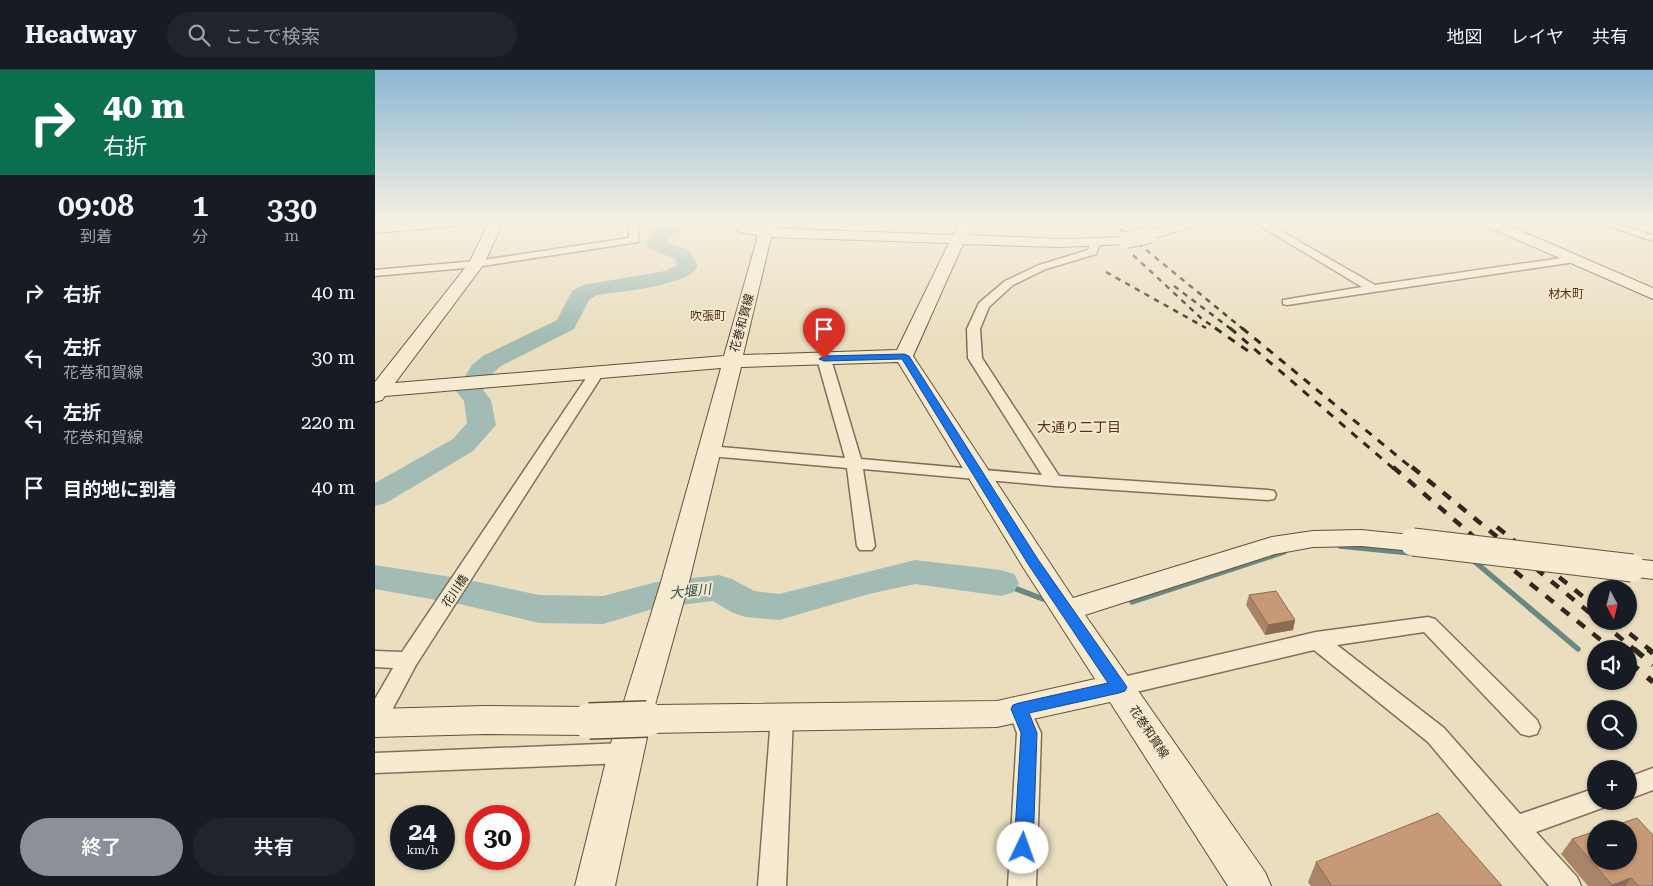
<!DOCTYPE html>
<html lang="ja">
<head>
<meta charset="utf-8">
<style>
	body { margin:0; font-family:"Roboto Serif","Noto Sans JP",serif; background:#20242c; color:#f1f3f6; height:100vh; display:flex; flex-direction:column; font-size:19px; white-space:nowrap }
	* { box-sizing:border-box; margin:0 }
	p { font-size:16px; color:#9ea1a6 }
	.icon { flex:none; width:28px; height:28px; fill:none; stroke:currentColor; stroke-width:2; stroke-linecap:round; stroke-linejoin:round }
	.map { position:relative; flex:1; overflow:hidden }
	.drawer { display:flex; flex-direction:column; background:#171b24; width:375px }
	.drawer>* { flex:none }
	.banner { background:#0b6e4f; color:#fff; overflow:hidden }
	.needle { width:32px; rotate:173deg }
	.buttons { position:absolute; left:1212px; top:510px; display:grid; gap:10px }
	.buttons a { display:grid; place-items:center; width:50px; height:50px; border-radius:50%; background:#171b24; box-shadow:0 1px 4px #0004; font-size:25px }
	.speed { position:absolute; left:15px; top:735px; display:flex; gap:10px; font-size:25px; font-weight:700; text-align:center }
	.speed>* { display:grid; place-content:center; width:65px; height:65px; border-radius:50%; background:#171b24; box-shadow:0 1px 4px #0004; line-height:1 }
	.speed small { font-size:12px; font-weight:400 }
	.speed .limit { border:8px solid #d22; background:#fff; color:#111 }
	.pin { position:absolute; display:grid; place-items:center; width:42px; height:42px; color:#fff; margin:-51px -21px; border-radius:50% 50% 50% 0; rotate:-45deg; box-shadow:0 0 5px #0007 }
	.pin .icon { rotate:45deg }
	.me { position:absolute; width:55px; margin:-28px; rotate:3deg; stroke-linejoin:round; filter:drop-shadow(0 0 4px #0008) }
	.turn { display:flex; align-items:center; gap:18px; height:105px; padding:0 20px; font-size:22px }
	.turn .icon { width:65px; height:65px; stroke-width:2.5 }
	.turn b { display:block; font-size:35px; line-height:42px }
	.eta { display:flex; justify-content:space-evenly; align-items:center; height:85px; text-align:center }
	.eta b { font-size:30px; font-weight:600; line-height:35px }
	.primary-button { display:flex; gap:10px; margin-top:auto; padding:10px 20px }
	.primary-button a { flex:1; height:58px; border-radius:30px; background:#8c9099; color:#fff; font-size:20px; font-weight:600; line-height:58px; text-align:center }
	.primary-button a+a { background:#20242c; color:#f1f3f6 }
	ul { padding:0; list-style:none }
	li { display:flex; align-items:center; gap:15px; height:65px; padding:0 20px }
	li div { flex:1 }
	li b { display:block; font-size:19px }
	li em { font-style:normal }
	header { display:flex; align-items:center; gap:30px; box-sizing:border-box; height:70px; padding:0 25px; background:#171b24; border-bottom:1px solid #363941 }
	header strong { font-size:24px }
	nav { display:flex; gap:28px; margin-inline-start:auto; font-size:18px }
	.search { width:350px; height:45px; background:#20242c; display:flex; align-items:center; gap:12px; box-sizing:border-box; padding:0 18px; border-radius:28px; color:#9ea1a6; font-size:19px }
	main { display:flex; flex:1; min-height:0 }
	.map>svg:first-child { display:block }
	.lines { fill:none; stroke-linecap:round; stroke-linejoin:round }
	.stream { stroke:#6a8982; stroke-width:5.5 }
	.river { fill:#a2bcb5; fill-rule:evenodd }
	.street-casing { stroke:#816f59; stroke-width:3 }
	.secondary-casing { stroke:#63503c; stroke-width:2 }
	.street { fill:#f6ebd1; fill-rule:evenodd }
	.secondary { fill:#f6ebd1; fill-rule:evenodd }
	.rail-far3 { stroke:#32271c; stroke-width:2.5; stroke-dasharray:5.5 5.5; stroke-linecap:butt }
	.rail-far2 { stroke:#32271c; stroke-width:3; stroke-dasharray:8 8; stroke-linecap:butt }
	.rail-far1 { stroke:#32271c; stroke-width:4.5; stroke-dasharray:10 10; stroke-linecap:butt }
	.rail { stroke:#32271c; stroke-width:5.5; stroke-dasharray:12 12; stroke-linecap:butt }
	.secondary-bridge-far2-casing { stroke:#63503c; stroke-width:18; stroke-linecap:butt }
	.secondary-bridge-far1-casing { stroke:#63503c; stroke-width:29; stroke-linecap:butt }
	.secondary-bridge-casing { stroke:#63503c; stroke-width:38; stroke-linecap:butt }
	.secondary-bridge-far2 { stroke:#f6ebd1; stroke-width:16 }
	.secondary-bridge-far1 { stroke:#f6ebd1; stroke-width:27 }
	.secondary-bridge { stroke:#f6ebd1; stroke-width:35 }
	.wall { fill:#aa8466 }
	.shaded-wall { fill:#8b6b53 }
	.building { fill:#c69977; stroke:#8b6b53 }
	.route { fill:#1a73e8; stroke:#114b97 }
	.labels { text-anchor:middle; stroke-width:4; stroke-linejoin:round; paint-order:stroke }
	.far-quarter-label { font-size:12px; fill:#5b2c1e; stroke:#f2e8ce }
	.street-label { font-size:12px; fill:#32271c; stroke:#f2e8ce }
	.neighbourhood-label { font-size:14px; fill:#5b2c1e; stroke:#f2e8ce }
	.water-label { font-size:14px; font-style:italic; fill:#2c514f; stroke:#f2e8ce }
</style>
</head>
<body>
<header>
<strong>Headway</strong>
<div class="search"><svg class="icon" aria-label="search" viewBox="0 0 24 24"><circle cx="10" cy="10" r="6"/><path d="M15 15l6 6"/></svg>ここで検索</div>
<nav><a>地図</a><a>レイヤ</a><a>共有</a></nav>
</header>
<main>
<section class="drawer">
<div class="banner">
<div class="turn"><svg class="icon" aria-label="right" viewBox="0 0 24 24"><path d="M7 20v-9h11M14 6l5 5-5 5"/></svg><div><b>40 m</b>右折</div></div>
</div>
<div class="eta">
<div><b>09:08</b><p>到着</p></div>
<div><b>1</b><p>分</p></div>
<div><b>330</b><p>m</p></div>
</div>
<ul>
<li><svg class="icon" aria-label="right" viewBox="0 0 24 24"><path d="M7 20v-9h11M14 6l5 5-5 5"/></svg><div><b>右折</b></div><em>40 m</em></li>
<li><svg class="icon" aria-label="left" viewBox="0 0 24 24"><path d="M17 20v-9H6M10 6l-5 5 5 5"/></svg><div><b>左折</b><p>花巻和賀線</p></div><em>30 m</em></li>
<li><svg class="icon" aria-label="left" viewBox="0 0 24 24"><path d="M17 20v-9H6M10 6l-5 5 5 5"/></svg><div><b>左折</b><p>花巻和賀線</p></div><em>220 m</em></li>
<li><svg class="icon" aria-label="arrive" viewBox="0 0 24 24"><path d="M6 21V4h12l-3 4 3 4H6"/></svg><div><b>目的地に到着</b></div><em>40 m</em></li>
</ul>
<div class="primary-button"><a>終了</a><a>共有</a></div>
</section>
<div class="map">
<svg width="1278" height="816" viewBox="0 0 1278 816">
	<rect width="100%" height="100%" fill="#eadebf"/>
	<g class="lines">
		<path class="stream" d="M965,476l71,7
			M1099,491l104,88
			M626,513l42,16
			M757,532l152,-50"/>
		<path class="river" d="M297,152h26l-3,4 -26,10 -3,5 24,10 8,16c-14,20 -77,24 -101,28l-8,5 -15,29 -73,37 -9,8 -9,16 8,10 5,25 -23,26 -87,52 -11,3v-23l78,-44 14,-16 -3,-22 -8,-10 16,-26 11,-9 74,-36 15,-29 11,-6 82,-14 12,-6 -2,-6 -27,-11 -3,-4 9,-16z
			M540,490l86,10 13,4 5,9 -5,9 -13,4 -86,-12 -46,10 -90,26 -33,-3 -13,-4 -20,-12 -57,7 -53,16 -64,-1 -75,-18 -89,-16v-24l89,14 75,16 64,1 53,-14 63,-7 13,4 22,12 25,3z"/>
		<g class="street-casing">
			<path id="street" d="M253,152h10v20l-162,25 -101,9v-6l101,-9 153,-23z
				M409,152h22l-5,3 -29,4 -8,6 -5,-3 7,-7z
				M879,152h11l110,63 200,-29 5,3 -5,3 -288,43 -4,-1v-4l79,-13z
				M1222,152h14l42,13v6z
				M720,170l5,3 -4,11 -50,15 -33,16 -24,22 -9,22 2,29 77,118 209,14 6,1 2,4 -2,4 -6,1 -214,-14 -191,-17 12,77 -3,4h-12l-3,-4 -10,-78 -138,-12 -8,-5 8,-5 136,12 -28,-99 7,-4 7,4 30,100 181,16 -74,-117 -1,-29 12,-26 26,-22 34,-16 49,-15 3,-9z
				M223,297l7,4 -189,294 -33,62 -8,2v-30l18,-31 -18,-1v-16l27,1 189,-281z
				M1053,547l7,2 102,101 3,7 -3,7 -8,2 -8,-2 -97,-102 -87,13 107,83 76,86 76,-26v13h11l-2,6 -69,25 41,45 4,9h-32l-121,-144 -114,-92 -195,46 -8,-3 -3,-6 3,-6 8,-3 197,-46z
				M644,630l8,3 14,30 -5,153h-28l9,-153 -9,-24 3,-6z
				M407,638l8,2 3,7 -7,169h-28l13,-169 3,-7z
				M250,673l8,3 4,7 -4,7 -8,3 -250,10v-20z
				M1278,698v22l-24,9v-22z"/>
		</g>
		<g class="secondary-casing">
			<path id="secondary" d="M35,152h53l-7,4 -81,7v-8z
				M114,152h14l-19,42 -89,119 329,-27 33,-117v-4l-17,-3 -11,-10c13,0 22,4 35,6l189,7 6,-13h14l-6,13 93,4 71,-2 2,3 -7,4 -66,3 -97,-3 -50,112 160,242 199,-61 41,-6 48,-1 61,6 4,6 -4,6 -9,3 -52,-5 -48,1 -38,7 -190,61 180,257 6,14h-43l-118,-184 -113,25 -349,6 -33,153h-40l33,-133 53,-171 60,-214 -336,28 -3,4 -7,2v-20l94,-119zM396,167l178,6 -52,107 -154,5zM523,292l125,205 72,112 -98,22 -342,4 34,-123 52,-215z
				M805,152h21l-2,3 -49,14 -7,-4 2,-3z
				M1107,152h18l153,66v11l-169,-74z
				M1257,489l21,2v18l-31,-4 -4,-7 4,-7z
				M110,636l104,1 12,4 5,10 -5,10 -12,4 -104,-1 -110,3v-28z"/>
		</g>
		<use href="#street" class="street"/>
		<use href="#secondary" class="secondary"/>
		<path class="rail-far3" d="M737,152l131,107
			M758,185l69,64 15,10
			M731,202l100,56
			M799,216l57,43"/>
		<path class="rail-far2" d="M840,258l36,25
			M855,258l164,141
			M867,258l171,141"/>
		<path class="rail-far1" d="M1018,397l109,94 110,88
			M1037,397l184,151
			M1122,457l99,80
			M1225,551l35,29
			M1239,551l36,29"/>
		<path class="rail" d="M1259,579l19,16
			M1273,579l5,4
			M1254,592l24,20"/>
		<g class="secondary-bridge-far2-casing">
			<path id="secondary-bridge-far2" d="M751,170l24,-5"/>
		</g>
		<g class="secondary-bridge-far1-casing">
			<path id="secondary-bridge-far1" d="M1038,472l219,26"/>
		</g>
		<g class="secondary-bridge-casing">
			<path id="secondary-bridge" d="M214,651l58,-2"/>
		</g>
		<use href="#secondary-bridge-far2" class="secondary-bridge-far2"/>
		<use href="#secondary-bridge-far1" class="secondary-bridge-far1"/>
		<use href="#secondary-bridge" class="secondary-bridge"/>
	</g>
	<path class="wall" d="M874,525l46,25 -2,10 -28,5 -19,-30z
		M1197,769l81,47h-65l-27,-32z
		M941,792l186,24h-191l-3,-4z"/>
	<path class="shaded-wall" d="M920,550l-2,10 -28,5 3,-10z
		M1256,808l-6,8h-14l1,-1z"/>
	<path class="building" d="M901,521l19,29 -27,5 -19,-30z
		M1063,743l64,73h-170l-16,-24z
		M1262,748l16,17v51h-14l-8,-8 -19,7 -40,-46 24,-8v30h33v-32h-25z"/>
	<linearGradient id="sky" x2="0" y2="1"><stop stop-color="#8cb7d4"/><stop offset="0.57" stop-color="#f6f0e2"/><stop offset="1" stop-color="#f6f0e2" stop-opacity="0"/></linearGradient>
	<rect width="1278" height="266" fill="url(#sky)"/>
	<path class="route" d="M529,284l5,2 128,202 90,129 -2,4 -6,2 -90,20 8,20 -4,115 -3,6 -7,2 -6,-2 -3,-6 7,-115 -10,-24 2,-4 6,-2 89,-20 -80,-119 -126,-205 -78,2 -5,-2 5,-3z"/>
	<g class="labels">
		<g class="far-quarter-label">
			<text x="1191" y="228">材木町</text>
			<text x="333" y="250">吹張町</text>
		</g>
		<g class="street-label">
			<text transform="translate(367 253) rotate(-75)" y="4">花巻和賀線</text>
			<text transform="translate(80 521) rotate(-56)" y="4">花川橋</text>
			<text transform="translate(774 662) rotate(56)" y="4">花巻和賀線</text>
		</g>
		<g class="neighbourhood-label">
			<text x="704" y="362">大通り二丁目</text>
		</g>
		<g class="water-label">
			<text transform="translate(315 521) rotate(-6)" y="5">大堰川</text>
		</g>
	</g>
</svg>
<div class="buttons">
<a><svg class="needle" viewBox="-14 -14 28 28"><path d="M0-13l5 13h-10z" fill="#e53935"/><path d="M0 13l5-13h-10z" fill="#9ea1a6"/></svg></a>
<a><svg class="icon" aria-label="sound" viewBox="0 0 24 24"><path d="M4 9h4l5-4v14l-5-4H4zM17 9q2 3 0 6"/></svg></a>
<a><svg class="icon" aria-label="search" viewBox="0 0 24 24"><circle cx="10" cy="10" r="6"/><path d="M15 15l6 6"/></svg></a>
<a>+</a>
<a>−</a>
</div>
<div class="speed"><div>24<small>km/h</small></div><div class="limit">30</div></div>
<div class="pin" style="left:449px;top:289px;background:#d93025"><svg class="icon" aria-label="arrive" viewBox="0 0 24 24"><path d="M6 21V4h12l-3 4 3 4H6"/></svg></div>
<svg class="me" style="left:648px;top:778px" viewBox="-20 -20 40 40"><circle r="19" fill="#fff"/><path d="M0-13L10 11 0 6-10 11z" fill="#1a73e8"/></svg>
</div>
</main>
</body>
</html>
